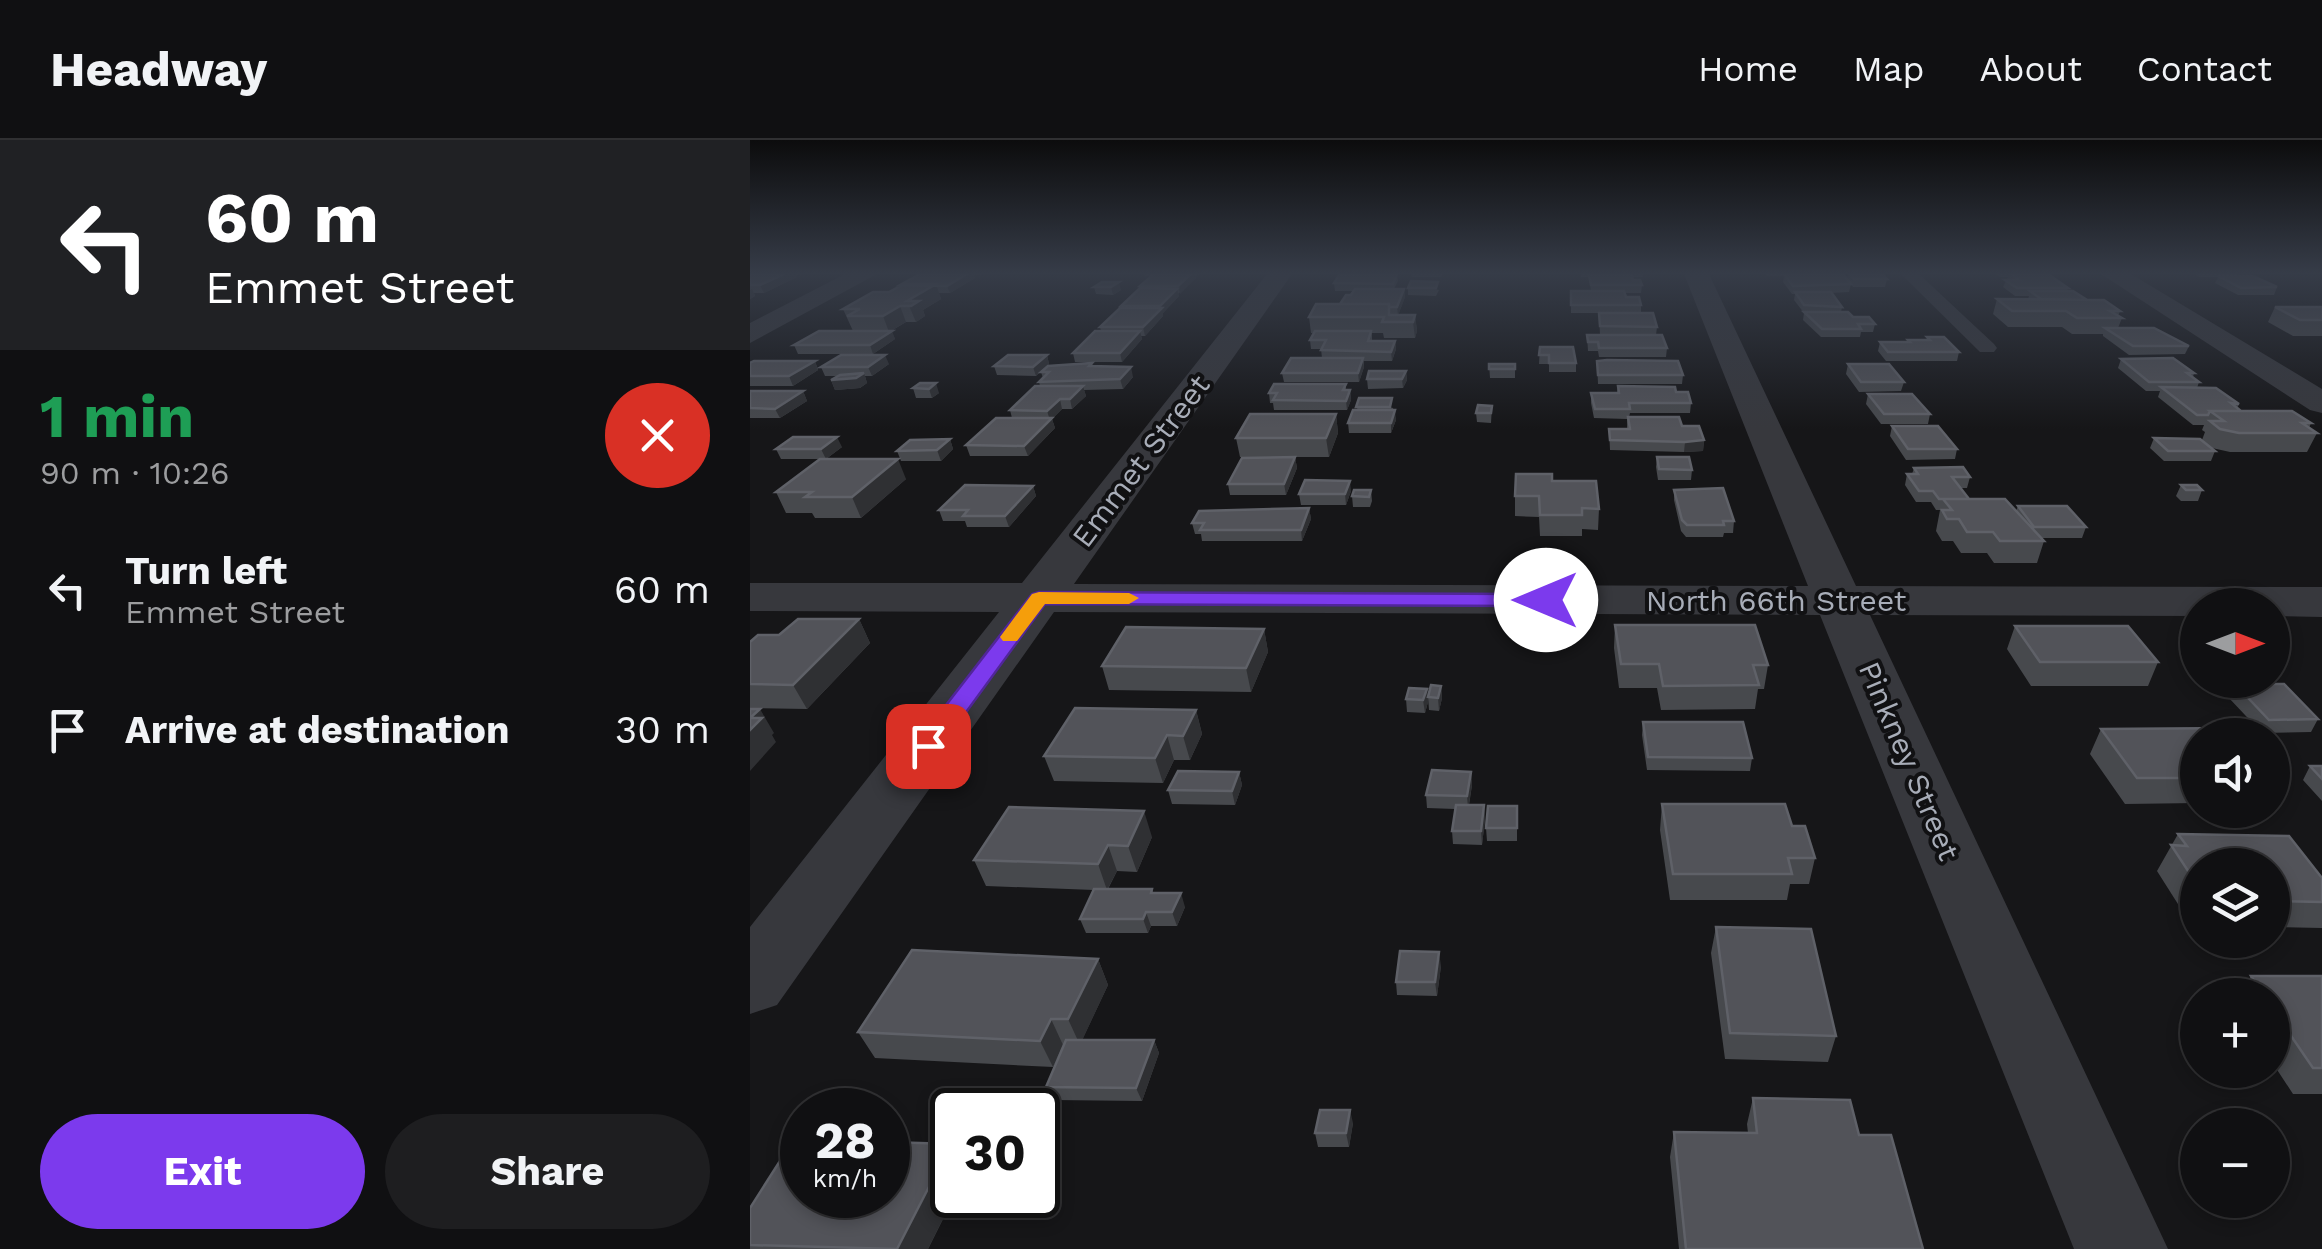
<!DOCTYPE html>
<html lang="en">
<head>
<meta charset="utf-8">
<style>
	body { margin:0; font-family:"Work Sans",sans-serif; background:#1e1e20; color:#f1f3f6; height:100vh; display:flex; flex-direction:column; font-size:38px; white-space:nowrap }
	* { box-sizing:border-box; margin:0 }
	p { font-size:32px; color:#9c9d9f }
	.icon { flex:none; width:55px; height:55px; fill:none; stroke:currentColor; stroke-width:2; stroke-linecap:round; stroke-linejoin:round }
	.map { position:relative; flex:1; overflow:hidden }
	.sheet { display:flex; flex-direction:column; background:#101012; width:750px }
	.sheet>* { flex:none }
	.banner { background:#202124; color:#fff; overflow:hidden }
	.needle { width:65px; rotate:90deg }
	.tools { position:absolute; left:1430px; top:448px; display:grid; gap:20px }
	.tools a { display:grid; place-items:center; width:110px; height:110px; border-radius:50%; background:#101012; box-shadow:0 5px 15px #0003,0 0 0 2px #303032; font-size:50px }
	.speed { position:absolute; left:30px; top:948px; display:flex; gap:20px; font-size:50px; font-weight:700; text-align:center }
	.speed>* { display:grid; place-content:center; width:130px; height:130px; border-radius:50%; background:#101012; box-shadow:0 5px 15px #0003,0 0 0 2px #303032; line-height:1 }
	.speed small { font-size:25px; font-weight:400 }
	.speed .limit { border:5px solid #111; border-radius:15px; background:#fff; color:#111 }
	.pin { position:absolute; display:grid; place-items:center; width:85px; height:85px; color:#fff; margin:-42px; border-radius:20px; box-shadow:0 5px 15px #0006 }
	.me { position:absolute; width:110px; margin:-55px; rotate:270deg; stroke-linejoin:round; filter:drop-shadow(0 0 8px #0008) }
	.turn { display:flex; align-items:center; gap:35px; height:210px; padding:0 40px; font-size:45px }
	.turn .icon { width:130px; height:130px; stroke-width:2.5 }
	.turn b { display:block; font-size:70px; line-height:85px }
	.round { display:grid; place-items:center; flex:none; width:105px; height:105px; border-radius:52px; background:#1e1e20 }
	.headline { display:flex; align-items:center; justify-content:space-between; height:170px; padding:0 40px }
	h1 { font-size:60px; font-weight:700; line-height:75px; color:#1e9e55 }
	.cta { display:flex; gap:20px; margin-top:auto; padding:20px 40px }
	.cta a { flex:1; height:115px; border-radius:60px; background:#7c3aed; color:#fff; font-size:40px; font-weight:700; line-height:115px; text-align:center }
	.cta a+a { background:#1e1e20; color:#f1f3f6 }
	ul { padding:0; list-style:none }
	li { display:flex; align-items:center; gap:30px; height:140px; padding:0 40px }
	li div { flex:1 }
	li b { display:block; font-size:38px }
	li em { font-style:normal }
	header { display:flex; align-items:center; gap:60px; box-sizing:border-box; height:140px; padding:0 50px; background:#101012; border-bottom:2px solid #303032 }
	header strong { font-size:48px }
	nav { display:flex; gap:55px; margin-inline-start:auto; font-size:35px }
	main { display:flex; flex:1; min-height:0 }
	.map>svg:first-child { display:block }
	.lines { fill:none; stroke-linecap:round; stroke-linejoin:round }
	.service { fill:#37383d; fill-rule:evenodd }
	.minor { fill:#37383d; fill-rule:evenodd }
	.wall { fill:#47494d }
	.shaded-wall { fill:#2f3033 }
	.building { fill:#525359; stroke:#5f6168; stroke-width:2.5 }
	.route { fill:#7c3aed; stroke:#51269a; stroke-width:2.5 }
	.slow { fill:#f59e0b }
	.labels { text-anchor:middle; stroke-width:8; stroke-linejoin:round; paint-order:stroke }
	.street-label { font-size:30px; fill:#a8adb8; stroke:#111113 }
</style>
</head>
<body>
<header>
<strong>Headway</strong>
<nav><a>Home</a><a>Map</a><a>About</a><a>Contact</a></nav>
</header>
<main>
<section class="sheet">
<div class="banner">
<div class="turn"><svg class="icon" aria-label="left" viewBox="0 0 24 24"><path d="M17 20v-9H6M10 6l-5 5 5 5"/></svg><div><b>60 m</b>Emmet Street</div></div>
</div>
<div class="headline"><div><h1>1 min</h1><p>90 m · 10:26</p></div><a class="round" style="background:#d93025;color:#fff"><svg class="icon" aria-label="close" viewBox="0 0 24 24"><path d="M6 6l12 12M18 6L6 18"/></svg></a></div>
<ul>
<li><svg class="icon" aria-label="left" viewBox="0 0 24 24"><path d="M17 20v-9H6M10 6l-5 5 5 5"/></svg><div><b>Turn left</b><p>Emmet Street</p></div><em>60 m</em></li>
<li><svg class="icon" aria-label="arrive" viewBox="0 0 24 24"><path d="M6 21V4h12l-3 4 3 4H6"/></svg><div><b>Arrive at destination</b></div><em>30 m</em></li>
</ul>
<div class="cta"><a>Exit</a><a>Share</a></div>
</section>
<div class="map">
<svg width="1572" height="1109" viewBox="0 0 1572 1109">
	<rect width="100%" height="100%" fill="#161618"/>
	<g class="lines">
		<path class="service" d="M1151,134h18l75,70 3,4 -3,4h-14z"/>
		<path class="minor" d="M95,134h32l-127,69v-20z
			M517,134h25l-218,310 734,2 -124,-312h25l147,312 466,1v30l-50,-1v-11h-74v11l-328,-1 298,634h-94l-254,-634 -766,-3 -277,393 -27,9v-87l249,-315 -249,-1v-28h272z
			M1351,134h30l191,115v24l-12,-3z"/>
	</g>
	<path class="wall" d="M0,134h54l-8,1 1,2 -33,16h-10l1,3 -5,3z
		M170,134h69l-15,1 1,3 -25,15h-11l2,6 -18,11 2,6 -9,6h-10l-15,9 4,8 -22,15h-75l-4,-9 59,-14 -10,-22 46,-17z
		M394,134h56l-5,2 1,2 -18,16 1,2 -16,17v3l-18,20h-4l1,3 -20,23h-47l-2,-9 28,-22 -1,-4 22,-19 -1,-2 30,-30h-6z
		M647,134l1,7 -4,8h10l1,8 -7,18h17l2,16 -2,7h-31l-1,-5h-11v8h23l1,8 -4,12h-28v6l-5,15h-75l-2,-9 40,-15 -1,-9h-10l-1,-9 4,-7h-3l-2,-16 31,-13 13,-13h-18l-1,-8z
		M661,134h32l-2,3h-29z
		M831,134h62v3h-11l1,3 9,5 -1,8h-16l1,4 15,8v8l16,14 -1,8 11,13 -1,9h-67l-1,-6h-10l-1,-16h13l-1,-22h-28v-22h20l-2,-14h-8z
		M1016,134h77l4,6 1,-6h34l5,5 -2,8h-32l-2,-3 -2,8 -18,1 11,14 -1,5 34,12 -2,8h-12l-1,5h-39l-18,-17 1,-7 -10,-13 1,-6h-3l-9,-12 1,-6h-16z
		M1246,134h52l20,14 -1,3 20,9 33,11 -2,5 4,2 -4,10 71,18 -4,8 -56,1 -26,-19v-2h-31l-10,-7h-54l-15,-13 4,-15h31l1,-3h-14l-12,-9 5,-10h-8z
		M1445,134h42l-1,2 41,11 -3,8h-36l-23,-12 3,-6h-19z
		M661,141l28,9 -3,6 -28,-1v-7z
		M352,142l19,8 -8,5 -17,-1 -2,-7z
		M1525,167h47v29h-29l-25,-14z
		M1177,197l32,15 -2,9h-71l-8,-10 2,-9h27l1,-2h19z
		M790,207l36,16v9h-27v-8h-10z
		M297,215l2,9 -13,12 -39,-1 -3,-9z
		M1371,219l73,14 -1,4 6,5 -2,6 42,16 -2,4 4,3 70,12 -2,5 8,5 -10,19h-77l-18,-4 3,3 -4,10h-47l-14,-13 4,-10 48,2 3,-8 -3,-2 2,-5h-11l-35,-28 2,-6h-14l-28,-23z
		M65,221l3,9 -25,16h-43v-23z
		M847,221l86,14 -1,9h-84z
		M342,223l1,3 40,11 -10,12 -39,1 2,6 -14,13h-10l-10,10 3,9 -27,28h-58l-4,-11 46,-27 -2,-8 30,-24 -1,-4 4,-4 -2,-6z
		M139,224l-17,12h-7l2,7 -7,5 -25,2 -4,-10 8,-4h-14l-4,-9z
		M739,224h26v14h-25z
		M1098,224l56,18 -3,9 -42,1 -13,-18z
		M656,231l1,9 -4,8 -35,1 -1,-10z
		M170,243l19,10 -7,5h-16l-3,-10z
		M596,244v6h4l1,10 -4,10h-73l-1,-7h-3l-1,-10z
		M868,246l58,6 15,11 -1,10h-60l-1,4 53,9 22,14 -1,11 -19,1 -74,-2 -1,-21h18v-10l-33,-1 -3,-15v-10h26z
		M0,251h53l4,10 -27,17h-30z
		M1118,254l62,20 -2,10h-47l-15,-20z
		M609,258l34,10 3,12 -5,13h-42l-1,-10 9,-13z
		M742,266l-1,17 -14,-1 -1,-9z
		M586,274l2,19 -9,24h-34l2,11 -11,27h-56l-2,-11 42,-27h-30l-4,-19z
		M1142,286l65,23 -2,10 -49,1 -16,-24z
		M200,299l3,10 -12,12h-40l-4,-10z
		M92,307l-16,12 80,20 -45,39h-46l-3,-5h-26l-10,-21 44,-33h-39l-5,-10z
		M907,317l35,13 -1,10h-33l-2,-13z
		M1164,328l56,9 -3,11h-7l9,11 47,12 2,-5 68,21 -4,11h-40l2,3 -7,22h-43l-7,-10h-26l-8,-12h-11l-6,-10 4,-21h-4l-5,-8h-15l-11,-17 2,-11h5z
		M802,341l47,28 -1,21 -16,-1v7h-42l-1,-19 -24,-1v-20z
		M1431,345l21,5 -4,11h-17l-5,-5z
		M283,346l3,10 -27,31h-42l-2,-6h-22l-4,-11z
		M621,350l1,11 -2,6h-17l-1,-11z
		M924,350l60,31 -1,12h-9l-1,4h-37l-5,-6 -7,-31z
		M601,351l-5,14h-45l-2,-11z
		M559,368l2,11 -9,22h-100l-1,-7h-6l-3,-11z
		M109,479l11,24 -63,66 -57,-1v-66z
		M865,485l153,40 -4,24h-6l-3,20 -94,1 -4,-22h-38l-5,-40z
		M1265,486l143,36 -10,24h-117l-24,-37z
		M514,489l4,23 -17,40 -142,-2 -7,-24z
		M1485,544l83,35 -7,13 -49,1 -34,-36z
		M691,546l1,12 -3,13 -10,-1 -1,-13z
		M677,549l1,13 -3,11 -18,-1 -1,-13z
		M446,570l6,24 -12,26h-16l-11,23 -109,-2 -10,-25z
		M893,582l109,36 -2,13 -103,-1 -5,-35z
		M1351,589l97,6v68l-73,1 -35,-50z
		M1560,626h12v35l-19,-21z
		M1522,627l10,11 -10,15z
		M489,632l3,13 -7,20 -63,-1 -4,-14z
		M721,632l1,13 -3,20h15l1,14 -3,26 -29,-1 -1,-13 3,-22 -28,-1 -1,-13z
		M912,664l130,22 23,32 -6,26h-19l-3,16h-117l-10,-70z
		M767,666v35h-30l-1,-13z
		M1428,694l144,44v50l-50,-1v-62h-74v48l-15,-1 -26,-41z
		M402,697l-15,35 -20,-1 -9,18h44l1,4 32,14 -8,19h-26l-3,7h-62l-6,-14 14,-29 -108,-4 -12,-26z
		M966,787l120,109 -8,26 -103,-3 -14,-106z
		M348,819l10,26 -26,55h72l5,13 -17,48 -89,-1 -7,-13 15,-37 -8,17 -178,-9 -17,-26z
		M691,826l-4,30 -40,-1 -1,-13z
		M1501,836h71v118h-29l-21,-32v-67h-33z
		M1003,958l106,37 64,114h-244l-9,-92 4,-25 74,1 -1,-9z
		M603,983l-4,24h-31l-3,-14z
		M201,1004l1,2v49h3l-27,54h-178v-41z"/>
	<path class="shaded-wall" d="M34,134h12l1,3 -33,16 -4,-8z
		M217,134h7l1,4 -25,15 -3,-7z
		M441,134h4l1,4 -16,16 -2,-8z
		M369,142l2,8 -8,5 -2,-8z
		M186,144l5,15 -18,11 2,6 -9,6 -9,-21z
		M2,149l3,7 -5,3v-9z
		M427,149l2,7 -16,17v3l-18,20 -2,-9 18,-18 -1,-3z
		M654,149l1,8 -7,19 -1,-9z
		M150,166l6,16 -17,10 -6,-16z
		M665,175l2,16 -2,7 -2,-16z
		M142,191l3,8 -22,15 -3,-9z
		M390,191l2,8 -20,23 -2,-9z
		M645,201l1,8 -4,12 -1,-9z
		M135,215l4,9 -17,12 -4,-9z
		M297,215l2,9 -13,12 -3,-9z
		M613,218l1,9 -5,15 -1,-9z
		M65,221l3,9 -25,16 -4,-10z
		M381,227l2,10 -10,12 -3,-10z
		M656,231l1,9 -4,8 -1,-9z
		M114,233l3,10 -7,5 -25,2 -4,-10z
		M186,243l3,10 -7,5 -3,-9z
		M333,246l3,10 -14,13 -2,-10z
		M600,250l1,10 -4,10 -1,-9z
		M53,251l4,10 -27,17 -5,-9z
		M310,259l2,10 -10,10 3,9 -27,28 -4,-10 26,-26 -3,-9z
		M645,270l1,10 -5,13v-10z
		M586,274l2,19 -9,24 -3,-19z
		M87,297l5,10 -16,12 -5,-10z
		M200,299l3,10 -12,12 -4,-11z
		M954,300l-1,11 -19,1 1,-10z
		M545,317l2,11 -11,27 -2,-11z
		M148,319l8,20 -45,39 -9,-21z
		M600,341l1,10 -5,14 -1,-11z
		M283,346l3,10 -27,31 -4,-11z
		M559,368l2,11 -9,22 -1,-11z
		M109,479l11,24 -63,66 -14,-24z
		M514,489l4,23 -17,40 -5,-24z
		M691,546l1,12 -3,13 -1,-13z
		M677,549l1,13 -3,11 -2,-13z
		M10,569l14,24 -2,2 4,7 -26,29v-53z
		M446,570l6,24 -12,26 -7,-24z
		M417,595l7,25 -11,23 -8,-25z
		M489,632l3,13 -7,20 -3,-14z
		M721,632l1,13 -4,24 -1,-13z
		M734,665l1,14 -3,26 -1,-14z
		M394,671l8,26 -15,35 -9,-26z
		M358,705l9,26 -10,19 -9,-26z
		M431,753l4,14 -8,19 -5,-14z
		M396,772l5,14 -3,7 -5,-14z
		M689,812l2,14 -4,30 -2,-14z
		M348,819l10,26 -28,60 -12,-26z
		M301,879l12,26 -10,22 -13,-26z
		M404,900l5,13 -17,48 -6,-13z
		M600,970l3,13 -4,24 -3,-14z
		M201,1004l1,2v49h3l-27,54h-31z"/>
	<path class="building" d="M0,134h34l-24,11h-10z
		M170,134h47l-20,12 -47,-1z
		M404,134h37l-13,12h-38z
		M647,134l-4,10 -59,-1 5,-8z
		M1034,134h59l8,10 -58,2z
		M1100,134h32l5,5h-33z
		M1261,134h37l20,14h-51l-12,-8h14z
		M839,135h43l1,5h7l2,5h-51z
		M1468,136h35l24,11 -36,1z
		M661,141l27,1 -2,6h-28z
		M352,142h17l-8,5h-17z
		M154,144h32l-29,17h12l-8,5h-11l-17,10h-36l13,-7h-17l30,-17h16z
		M390,148l37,1 -17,17h-39z
		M605,149h49l-7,18h-8v-3h-49l6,-9h5z
		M821,151h53l2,6h13l2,8h-70z
		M1280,151h43l14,9 -46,-1z
		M1045,152h36l11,15 -38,-2z
		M1247,159l107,1 16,11h-10l12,7h-45l-11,-7h-54z
		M566,164h73v11h26l-2,7h-31l2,-5h-75z
		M1525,167h47v13h-22z
		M370,168h42l-19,19h-43z
		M1054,172h44l5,5h16l6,7h-17l3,5h-39z
		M849,173h54l4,14 -57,-1z
		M1355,188h49l35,18h-56z
		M69,191h73l-22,14h-76z
		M345,191h45l-20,22h-47z
		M565,191h56l-3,10h27l-4,11 -70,-2 5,-10h-16z
		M837,195h75l5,13h-68l-1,-6h-10z
		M1177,197h17l15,15h-71l-8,-10h30l-2,-2h22z
		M790,207h33l3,16h-27v-8h-10z
		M91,215h44l-17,12h-47z
		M258,215h39l-14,12 -39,-1z
		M541,218h72l-5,15h-76z
		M1423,218l21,15h-7l12,9h-50l-28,-23z
		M857,220l71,1 5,14h-85l-1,-14z
		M4,221h61l-26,15h-39v-13z
		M342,223l-3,3 42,1 -11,12 -81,3 10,-10h-8l7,-6z
		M739,224h26v5h-26z
		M1098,224h41l15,18h-43z
		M619,231h37l-4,8h-35z
		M114,233l-8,5 -25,2 9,-5z
		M170,243h16l-7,6 -16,-1z
		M524,244h72l-3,6h7l-4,11 -73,-1 4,-7h-8z
		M285,246h48l-13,13h-10l-13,12 -37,-1z
		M868,246l57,1 1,5h12l3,11h-62l1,6h-35l-4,-16h28z
		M1411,247l55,1 23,16 -8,-1 10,8h-31l-2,4h-11z
		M0,251h53l-28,18 -25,-1z
		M1118,254h44l18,20h-46z
		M609,258h33l-2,9h-34z
		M728,265l14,1 -1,7h-15z
		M603,270h42l-4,13h-43z
		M1460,271h82l19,12h-9l15,10h-78l-19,-4 -10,-8h14z
		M500,274h86l-10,24h-90z
		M878,277h51l3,9h17l5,14 -19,2 -75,-2 -1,-11h21z
		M246,278h56l-28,28 -58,-1z
		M1142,286h46l19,23h-49z
		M43,297h44l-16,12h-45z
		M1404,298l46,1 15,12h-47z
		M200,299l-13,11 -40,1 13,-11z
		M545,317l-11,27h-56l14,-26z
		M907,317h32l3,13 -33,-1z
		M70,319h78l-46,38h-47l7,-5h-36z
		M1213,327l7,10h-18l17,22h-30l-6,-8h-14l-12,-17h11l-4,-6z
		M766,334h36v7h44l3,28 -17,-1v7h-42l-1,-19h-24z
		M555,340l45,1 -5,13h-46z
		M215,345l68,1 -28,30h-42l5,-6h-29z
		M1431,345h16l5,5h-16z
		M973,348l11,33h-11l1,4h-37l-5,-5 -8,-30z
		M604,350h17l-2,7 -17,-1z
		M1193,359h62l39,42h-44l-7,-9h-26l-8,-13h-12l-5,-9h10z
		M1268,366h49l19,21h-52z
		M559,368l-8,22h-101l4,-7h-12l7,-12z
		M48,479h61l-66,66 -43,-1v-42l8,-7h21z
		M865,485h140l13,40h-15l6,20 -96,1 -4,-22h-38z
		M1265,486h113l30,36h-118z
		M376,487l138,2 -18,39 -144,-2z
		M1485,544h49l34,35 -49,1z
		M681,545l10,1 -3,12 -10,-1z
		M659,548l18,1 -4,11 -17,-1z
		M325,568l121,2 -13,26 -16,-1 -12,23 -111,-2z
		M0,569h10l-10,9h12l-12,12z
		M893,582h100l9,36 -104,-1z
		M1487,588l7,7h-46v43h-61l-36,-49z
		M1560,626h12v13z
		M1522,627l10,11h-10z
		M682,630l39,2 -4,24 -41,-1z
		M428,631l61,1 -7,19 -64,-1z
		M912,664h123l7,22h13l10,32h-27l4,16h-119z
		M706,665h28l-3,26h-29z
		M738,666h29v22h-31z
		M259,667l135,4 -16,35 -20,-1 -10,19 -124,-4z
		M1428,694l111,2 33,42v24l-50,-1v-36h-74v21l-27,-41 16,1z
		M344,749h58l-1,4h30l-9,19h-26l-3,7h-63z
		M966,787l95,2 25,107 -106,-3z
		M162,810l186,9 -30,60h-17l-11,22 -182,-9z
		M650,811l39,1 -4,30h-39z
		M1501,836h71v92h-9l-41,-60v-13h-8z
		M316,900h88l-18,48 -90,-1z
		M1003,958l97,2 9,35h32l32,114h-237l-12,-117 83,1z
		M570,970h30l-4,23h-31z
		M44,999h8v56h86v-53l63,2 -54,105 -147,-4v-37z"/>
	<linearGradient id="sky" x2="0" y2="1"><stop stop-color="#0c0c0d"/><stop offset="0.46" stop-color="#363c48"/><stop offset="1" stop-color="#363c48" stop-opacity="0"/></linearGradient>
	<rect width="1572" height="289" fill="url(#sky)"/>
	<path class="route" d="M289,452l507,2 10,6 -10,6 -501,-2 -108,148h-18l-3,-6 3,-6 113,-146z"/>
	<path class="slow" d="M289,452l90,1 10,5 -10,6h-84l-28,37h-14l-3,-4 3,-4 29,-39z"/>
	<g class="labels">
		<g class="street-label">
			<text transform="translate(391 321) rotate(-53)" y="10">Emmet Street</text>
			<text x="1026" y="471">North 66th Street</text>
			<text transform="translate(1159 621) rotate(67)" y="10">Pinkney Street</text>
		</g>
	</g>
</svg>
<div class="tools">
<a><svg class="needle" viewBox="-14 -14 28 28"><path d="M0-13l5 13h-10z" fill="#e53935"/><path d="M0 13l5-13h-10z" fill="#9c9d9f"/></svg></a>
<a><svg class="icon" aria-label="sound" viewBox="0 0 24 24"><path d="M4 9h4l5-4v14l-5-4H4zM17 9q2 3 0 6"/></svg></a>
<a><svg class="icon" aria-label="layers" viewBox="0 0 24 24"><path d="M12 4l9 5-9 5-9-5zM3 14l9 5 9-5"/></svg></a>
<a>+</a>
<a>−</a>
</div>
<div class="speed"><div>28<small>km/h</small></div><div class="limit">30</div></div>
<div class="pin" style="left:178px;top:606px;background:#d93025"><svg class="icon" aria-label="arrive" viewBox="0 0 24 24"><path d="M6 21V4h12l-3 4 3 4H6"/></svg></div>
<svg class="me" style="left:796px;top:460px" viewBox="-20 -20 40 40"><circle r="19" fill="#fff"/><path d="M0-13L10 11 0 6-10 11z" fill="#7c3aed"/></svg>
</div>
</main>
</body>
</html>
